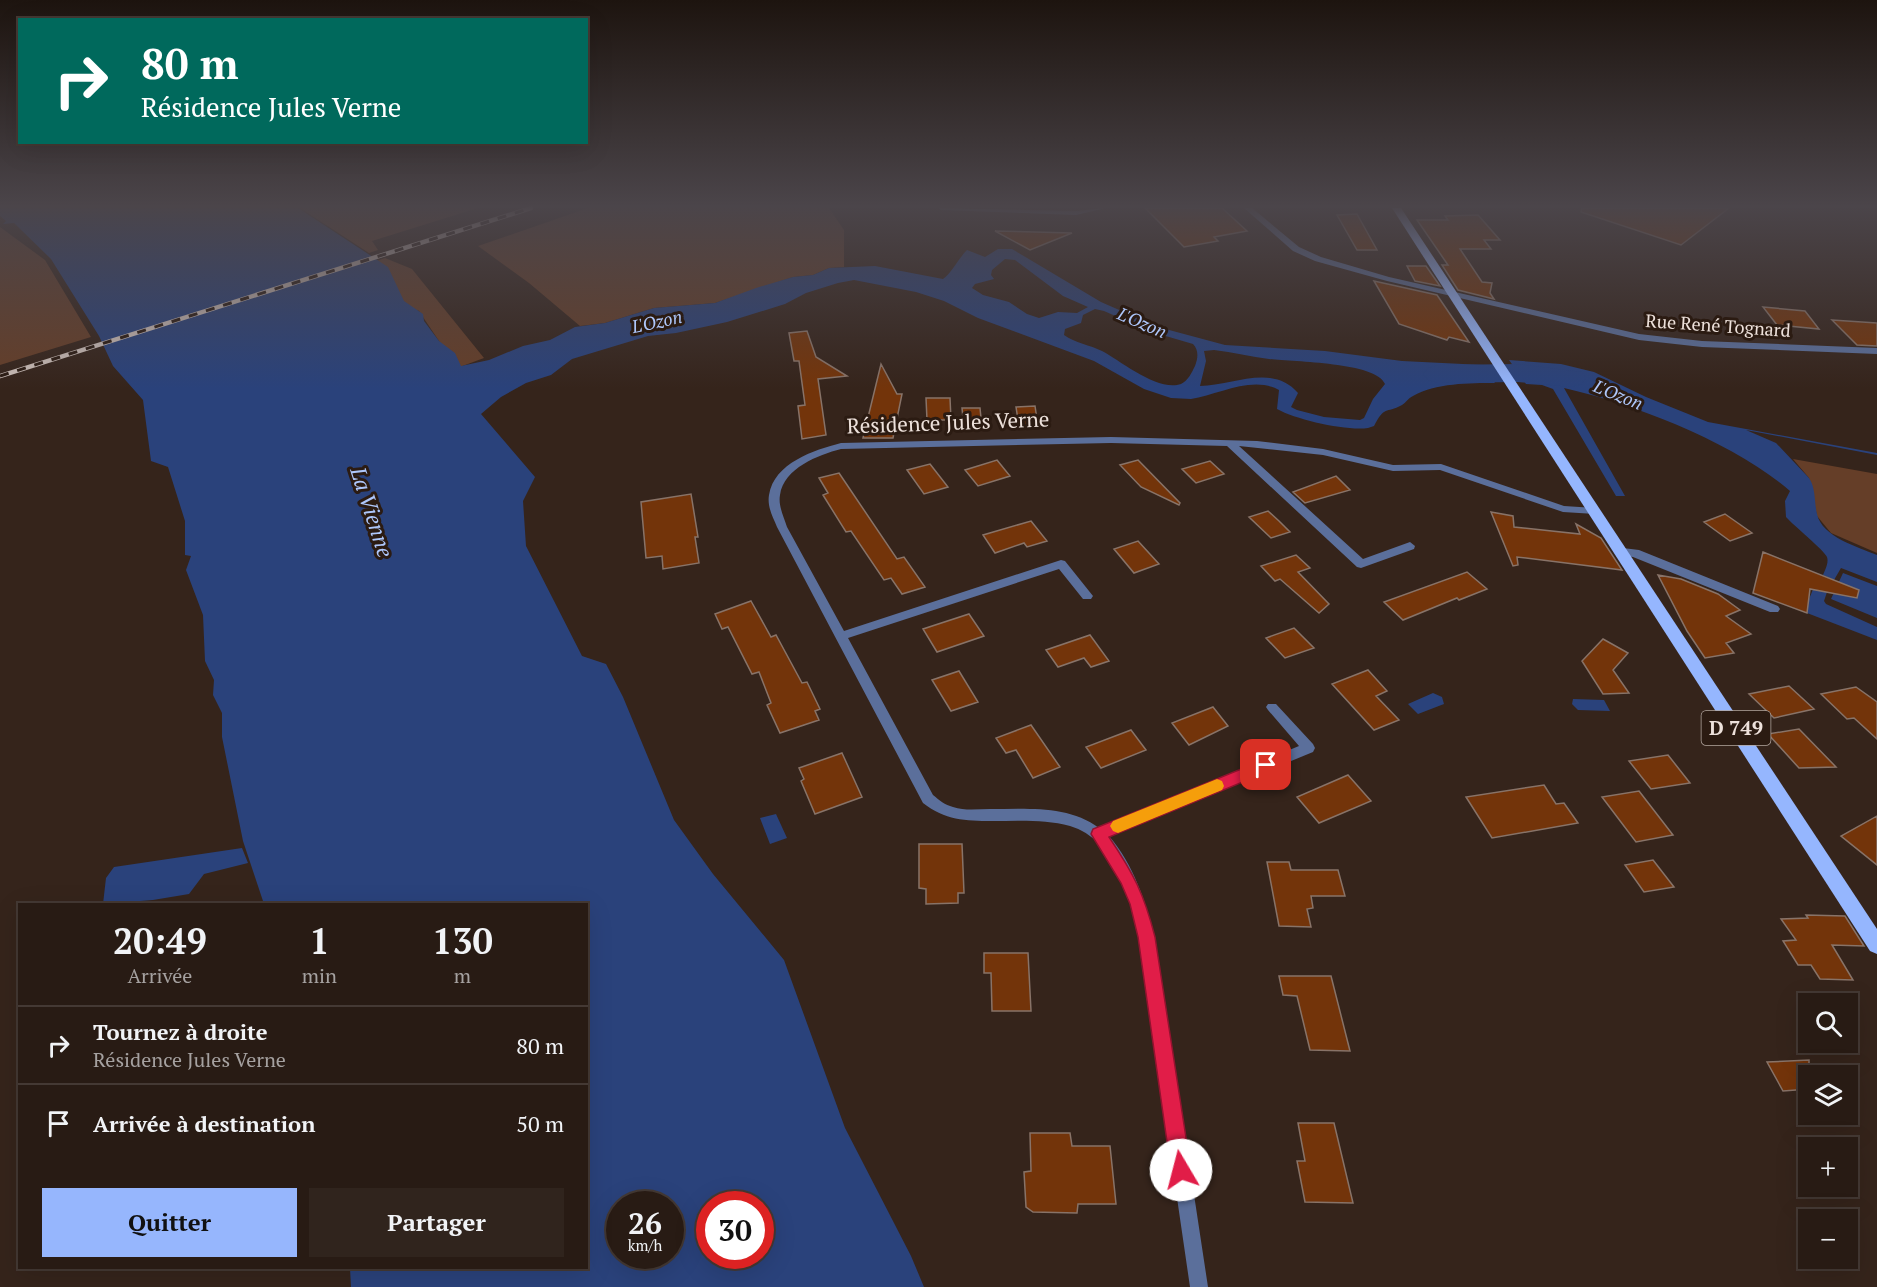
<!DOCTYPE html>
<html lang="fr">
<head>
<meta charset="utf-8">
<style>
	body { margin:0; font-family:"PT Serif",serif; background:#30241d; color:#f1f3f6; height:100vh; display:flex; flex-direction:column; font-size:22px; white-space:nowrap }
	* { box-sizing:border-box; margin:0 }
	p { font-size:20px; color:#a5a1a0 }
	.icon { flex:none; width:33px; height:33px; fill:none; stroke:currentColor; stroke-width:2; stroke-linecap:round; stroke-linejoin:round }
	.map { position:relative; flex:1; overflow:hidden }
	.side { position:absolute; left:18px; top:903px; width:570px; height:366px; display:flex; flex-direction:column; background:#281b14; border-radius:0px; box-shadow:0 6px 24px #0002,0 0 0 2px #443934 }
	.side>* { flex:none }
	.hud { position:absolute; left:18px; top:18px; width:570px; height:126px; border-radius:0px; box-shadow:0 6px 24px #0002,0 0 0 2px #443934; background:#00695c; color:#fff; overflow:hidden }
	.controls { position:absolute; left:1798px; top:993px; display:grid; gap:12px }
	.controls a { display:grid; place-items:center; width:60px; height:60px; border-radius:0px; background:#281b14; box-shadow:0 6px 24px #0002,0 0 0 2px #443934; font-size:30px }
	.speed { position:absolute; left:606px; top:1191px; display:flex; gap:12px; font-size:30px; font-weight:700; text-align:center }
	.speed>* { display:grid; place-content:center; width:78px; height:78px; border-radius:50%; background:#281b14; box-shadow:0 6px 24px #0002,0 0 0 2px #443934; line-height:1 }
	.speed small { font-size:15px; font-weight:400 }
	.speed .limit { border:9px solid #d22; background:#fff; color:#111 }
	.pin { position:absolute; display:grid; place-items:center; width:51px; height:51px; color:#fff; margin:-26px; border-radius:12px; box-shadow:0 3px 9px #0006 }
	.me { position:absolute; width:66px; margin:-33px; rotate:352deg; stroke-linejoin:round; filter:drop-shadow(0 0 4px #0008) }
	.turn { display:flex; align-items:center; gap:21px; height:126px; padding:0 24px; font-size:27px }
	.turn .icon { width:78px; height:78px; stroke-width:2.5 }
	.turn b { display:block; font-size:42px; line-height:51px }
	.eta { display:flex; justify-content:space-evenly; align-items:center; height:102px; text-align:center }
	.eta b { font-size:36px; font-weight:700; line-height:42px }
	.button { display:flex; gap:12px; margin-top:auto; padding:12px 24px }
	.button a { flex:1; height:69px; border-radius:0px; background:#96b6fd; color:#111; font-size:24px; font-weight:700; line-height:69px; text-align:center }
	.button a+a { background:#30241d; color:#f1f3f6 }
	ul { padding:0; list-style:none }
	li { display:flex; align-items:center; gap:18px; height:78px; padding:0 24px; border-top:2px solid #443934 }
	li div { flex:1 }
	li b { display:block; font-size:22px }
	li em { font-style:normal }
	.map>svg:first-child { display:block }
	.green { fill:#653e28 }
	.water { fill:#2a427b; fill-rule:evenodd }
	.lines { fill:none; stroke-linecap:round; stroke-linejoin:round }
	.river { fill:#2a427b; fill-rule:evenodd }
	.building { fill:#73340a; stroke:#887368; stroke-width:1.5 }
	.minor { fill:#5b6f9b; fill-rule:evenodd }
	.primary { fill:#95b6fe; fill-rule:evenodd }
	.rail-casing { stroke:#cbbeb8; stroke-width:4.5 }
	.rail { stroke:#2b1b12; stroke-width:3; stroke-dasharray:9; stroke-linecap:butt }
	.route { fill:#e11d48; stroke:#92132f; stroke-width:1.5 }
	.slow { fill:#f59e0b }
	.labels { text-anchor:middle; stroke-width:6; stroke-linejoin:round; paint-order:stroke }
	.far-water-label { font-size:18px; font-style:italic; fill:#aec7fb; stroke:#2b1b12 }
	.far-street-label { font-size:18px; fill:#ede1db; stroke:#2b1b12 }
	.shield { fill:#2b1b12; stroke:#b3a69f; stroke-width:1.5 }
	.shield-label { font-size:20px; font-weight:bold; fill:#ede1db }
	.street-label { font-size:21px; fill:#ede1db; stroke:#2b1b12 }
	.water-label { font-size:22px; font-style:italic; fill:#aec7fb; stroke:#2b1b12 }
</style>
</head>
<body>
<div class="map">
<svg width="1877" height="1287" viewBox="0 0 1877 1287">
	<rect width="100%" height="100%" fill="#35241b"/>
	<path class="green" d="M478,208l-106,33 6,9 -9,3 -69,-45z
		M588,208h241l15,22v37l-15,1 -16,7 -20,2 -78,26 -61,5 -49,15 -25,3 -51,-43 -51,-37z
		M0,227l45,33 46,77 -91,28z
		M385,258l27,11 72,89 -27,10 -38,-57 -17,-7 -26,-43z
		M1793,459l84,15v79l-46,-20 -14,-17 -8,-38z"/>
	<path class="water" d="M298,208l90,59 16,34 19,13 1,7 15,20 16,12 6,13 28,-6 34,-14 27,-6 25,-13 30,-4 49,-15 61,-5 41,-15 37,-11 20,-2 16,-7 46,-2 68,13c8,-5 15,-20 24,-29l18,7 13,-8h14l89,53 57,25 67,18 100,6 77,10 81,4 12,18c-25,0 -60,0 -82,13 -5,2 -7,7 -11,9 -17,9 -17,0 -28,21l-6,2c-22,3 -71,-8 -91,-19l2,-19c-27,-15 -61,5 -88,9l-20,-1 -27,-9 -50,-28 -116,-43 -34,-17 -28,-9 -62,-12 -16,3 -32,10 -21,11 -58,18 -51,11 -28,3 -76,23 -21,16 -25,8 -25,14 -20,17 54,63 -12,24 3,45 56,110 24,8 17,33 51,123 39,54 71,86 61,168 66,128 13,31h-573l-1,-19h236v-364h-322l-21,-63 -21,-104v-24l-9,-18 1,-15 -9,-19 -2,-46 -17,-45 5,-14 -6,-1v-34l-17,-54 -17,-6 -8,-61 -30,-34 -14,-30 -48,-77 -37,-36 -11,1 3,-3 -6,-5v-8zM1005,259l10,1 48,36 25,11 -11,6 -19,-1 -19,6 -12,-4 -18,-12 -26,-7 -11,-7 3,-4 19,-5 -3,-4 1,-5zM1095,309l9,2 48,21 41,12c6,6 5,14 2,22 -3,6 -7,15 -14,18 -23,8 -60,-23 -79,-33 -12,-6 -27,-8 -38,-16l1,-6 16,-6 2,-8zM1214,350c19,2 37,7 55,9 23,3 107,3 116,25l-12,15 -9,19 -4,2 -36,-3 -27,-7 -6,-3 7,-14c-26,-30 -66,-7 -98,-7l6,-25 -2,-10zM670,1204v52h-50v-52zM710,1204h50v52h-50z
		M1509,360l52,4 33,8 52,25 62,25 169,31v2l-131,-25 30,13 33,35c7,10 5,24 8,36 5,23 41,33 60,41v27l-36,-14 -7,12 -11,-5c2,-5 6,-12 4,-18 -3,-7 -33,-31 -41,-40l-1,-16 5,-10c-57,-49 -153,-86 -226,-103l61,108h-9l-63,-107 -11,-4 -16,-1z
		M1843,573l34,13v32l-46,-19z
		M1814,587l13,5 -3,9 2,3 51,23v13l-70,-27 2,-14z
		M1433,693l9,4 2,7 -26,10 -10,-10z
		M1573,699l31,1 6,11 -32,-1 -6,-6z
		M776,814l11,24 -17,6 -10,-26z
		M242,848l6,15 -44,11 -15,20 -36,6 -50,4 3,-26 8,-11z"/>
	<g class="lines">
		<path class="river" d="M1518,364l64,8 4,6 -4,6 -11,3 -53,-5 -80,1 -10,-3 -5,-6 5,-6 10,-3z"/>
	</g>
	<path class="building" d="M1145,208h77l25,23 -33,6 4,4 -34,6z
		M1582,208h147l-48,37 -100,-33z
		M1357,214l20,36h-20l-20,-35z
		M1478,215l22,25h-16l7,9h-31l22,33 10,1 -2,10 4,6 -36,-9 -16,-25h6l-31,-45h31l-3,-4z
		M995,231l77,2 -42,17z
		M1407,266h19l14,20 -25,-5z
		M1374,281l63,14 32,47 -20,-5 -2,3 -48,-16z
		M1763,307l42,4 14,18 -42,-4z
		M1832,320l45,3v23l-20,-1z
		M807,331l9,26 31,19 -29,3 8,56 -24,4 -4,-33 7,-1 -6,-44h-5l-5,-28z
		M881,364l16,30h5l-9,44h-30z
		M926,398h24l1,22h-24z
		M1035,406l3,20h-19l-3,-19z
		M962,408h18l2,20h-18z
		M997,460l13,16 -32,10 -13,-16z
		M1138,460l42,43 -1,2 -38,-18 -21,-22z
		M1210,461l14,13 -28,9 -14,-14z
		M930,464l18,23 -24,7 -17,-24z
		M839,473l58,86 7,-2 21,30 -23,7 -11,-16 -7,2 -33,-49 -5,1 -23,-37 5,-2 -9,-15z
		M1336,476l14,14 -45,13 -12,-11z
		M691,494l7,43h-3l4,26 -36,6 -1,-13 -16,2 -5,-56z
		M1268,511l11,10 11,11 -19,6 -22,-21z
		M1491,512l22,4 1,11 66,7 -4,-10 25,14 21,32 -105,-13 1,8 -5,1z
		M1725,514l27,19 -22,8 -26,-19z
		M1031,521l16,20 -20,6 -3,-4 -29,10 -12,-18z
		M1138,541l21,23 -25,9 -20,-24z
		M1763,552l96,38 -2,8 -47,-9 -3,24 -54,-20z
		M1296,555l14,13 -12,4 31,32 -10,9 -39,-34 -5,2 -14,-15z
		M1467,572l20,17 -28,11 -2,-2 -54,22 -19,-18z
		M1658,575l23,4 37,15 22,16 -14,6 25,18 -25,9 8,10 -29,5 -18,-27z
		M751,601l20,36 5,-2 26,48 5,-1 13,27 -5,2 4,9 -39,13 -13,-28 4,-2 -12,-31 -7,2 -24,-47 -6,2 -7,-15z
		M969,614l15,22 -47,16 -14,-23z
		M1294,628l20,20 -29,10 -19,-20z
		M1090,635l19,26 -18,6 -7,-9 -26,9 -12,-17z
		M1603,639l25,14 -15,17 16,23 -26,1 -21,-33z
		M1368,670l19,21 -11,5 23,24 -25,10 -42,-46z
		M959,671l19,31 -27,9 -19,-31z
		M1789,686l25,23 -40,9 -25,-24z
		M1856,687l21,15v37l-23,-21 -7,1 -26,-25z
		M1213,707l15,19 -39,19 -17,-22z
		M1031,725l29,42 -27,11 -17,-28 -10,3 -10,-15z
		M1799,729l37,38 -37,1 -31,-34z
		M1131,730l15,20 -45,18 -15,-21z
		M842,753l20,44 -47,17 -14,-33 3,-2 -5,-11z
		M1668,755l22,28 -39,6 -22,-28z
		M1348,775l23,26 -52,22 -22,-26z
		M1544,785l12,19 8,-1 14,20 -86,15 -26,-41z
		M1639,791l34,44 -37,7 -34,-45z
		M1877,816v49l-36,-29z
		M919,844h43l2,49h-6v10l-32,1v-15l-7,-1z
		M1653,860l21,27 -30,5 -19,-27z
		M1267,862h22l2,8h47l7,26h-34l2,12 -6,1 4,18 -32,-1z
		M1806,915l39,1 19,30 -32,-1 21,35 -33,-1 -9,-14h-13l-15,-24 13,-1 -15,-21 27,-1z
		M984,953h44l3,58h-39l-1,-38h-7z
		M1279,976h52l19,75 -40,-1 -13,-54 -14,-1z
		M1809,1060v29l-26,2 -16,-29z
		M1298,1123h36l19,80 -48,-1 -8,-41h8z
		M1030,1133h40l2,13h38l6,58h-38l-1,9 -44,-1 -7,-5 -2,-35 7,-1z"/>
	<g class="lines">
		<path class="minor" d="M938,208l138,3 30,-3 -30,7 -135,-5z
			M1244,208h8l47,39 22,10 68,20 250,57 63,7 175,7v6l-175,-7 -63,-7 -252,-59 -72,-20 -22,-10z
			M1111,437l146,4 66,8 70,16 48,-1 123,42 31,2 5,3 -5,3 -32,-2 -123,-42 -47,1 -70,-16 -84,-9 124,113 47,-17 5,4 -1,3 -53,19 -4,-1 -130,-121 -116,-3 -270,6c-23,6 -57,19 -61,46 -2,11 4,22 7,32l57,104 217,-71 4,1 28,35 -2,3h-8l-24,-30 -211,69 85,157c6,5 12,10 20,12 12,4 25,2 37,2 36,0 79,-4 109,19l200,-82 -31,-36 -2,-3 2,-3h8l37,40 2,4 -2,4 -204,84c25,29 36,65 46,101l53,350h-18l-51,-350c-10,-41 -23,-97 -69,-111 -25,-7 -53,-5 -78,-5 -27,0 -47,-1 -69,-18l-146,-276c-4,-10 -10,-20 -8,-32 5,-32 45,-45 72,-52z
			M1623,548l16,2 139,56 2,3 -2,3h-8l-137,-55 -14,-2 -2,-3 2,-3z"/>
		<path class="primary" d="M1392,208h9l476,721v25l-7,-3z"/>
		<g class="rail-casing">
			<path id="rail" d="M0,376l531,-168"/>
		</g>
		<use href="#rail" class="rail"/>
	</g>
	<linearGradient id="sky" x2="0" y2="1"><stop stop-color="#1d140f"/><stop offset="0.53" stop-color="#4b454a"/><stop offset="1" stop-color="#4b454a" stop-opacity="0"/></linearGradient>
	<rect width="1877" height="389" fill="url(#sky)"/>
	<path class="route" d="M1266,759l6,2 2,4 -2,5 -163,67c25,37 35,57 46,100l36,233 -2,8 -8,3 -7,-3 -3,-8 -33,-233 -8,-33 -9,-21 -30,-49 2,-5z"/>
	<path class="slow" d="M1217,779l5,2 2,5 -2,4 -104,43 -5,-2 -3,-5 3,-5z"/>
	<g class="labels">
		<g class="far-water-label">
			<text transform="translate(657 322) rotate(-12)" y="6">L'Ozon</text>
			<text transform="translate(1142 323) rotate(23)" y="6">L'Ozon</text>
			<text transform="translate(1618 395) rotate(22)" y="6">L'Ozon</text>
		</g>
		<g class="far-street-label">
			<text transform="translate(1718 326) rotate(4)" y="6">Rue René Tognard</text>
		</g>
		<rect class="shield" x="1701.5" y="711" width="69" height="34" rx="4.5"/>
		<g class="shield-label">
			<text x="1736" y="735">D 749</text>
		</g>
		<g class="street-label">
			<text transform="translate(948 423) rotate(-2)" y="7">Résidence Jules Verne</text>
		</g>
		<g class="water-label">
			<text transform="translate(372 512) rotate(72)" y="8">La Vienne</text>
		</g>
	</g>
</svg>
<div class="controls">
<a><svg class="icon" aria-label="search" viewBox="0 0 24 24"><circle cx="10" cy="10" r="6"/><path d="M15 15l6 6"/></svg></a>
<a><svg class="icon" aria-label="layers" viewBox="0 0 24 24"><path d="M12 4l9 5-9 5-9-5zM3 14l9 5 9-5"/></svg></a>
<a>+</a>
<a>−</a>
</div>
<div class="speed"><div>26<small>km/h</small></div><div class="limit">30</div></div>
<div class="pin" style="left:1266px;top:765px;background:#d93025"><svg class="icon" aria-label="arrive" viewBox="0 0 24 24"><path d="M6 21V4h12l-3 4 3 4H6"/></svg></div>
<svg class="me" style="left:1181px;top:1170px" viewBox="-20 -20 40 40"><circle r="19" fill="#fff"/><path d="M0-13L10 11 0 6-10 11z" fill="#e11d48"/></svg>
<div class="hud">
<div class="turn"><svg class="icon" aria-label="right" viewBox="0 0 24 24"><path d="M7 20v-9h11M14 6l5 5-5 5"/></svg><div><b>80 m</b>Résidence Jules Verne</div></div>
</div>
<section class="side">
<div class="eta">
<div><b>20:49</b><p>Arrivée</p></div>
<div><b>1</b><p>min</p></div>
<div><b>130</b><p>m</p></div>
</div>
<ul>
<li><svg class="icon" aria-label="right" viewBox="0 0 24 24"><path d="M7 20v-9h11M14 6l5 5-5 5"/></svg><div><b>Tournez à droite</b><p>Résidence Jules Verne</p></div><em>80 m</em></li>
<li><svg class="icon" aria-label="arrive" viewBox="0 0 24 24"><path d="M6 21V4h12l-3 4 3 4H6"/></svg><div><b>Arrivée à destination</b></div><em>50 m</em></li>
</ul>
<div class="button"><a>Quitter</a><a>Partager</a></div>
</section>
</div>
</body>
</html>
